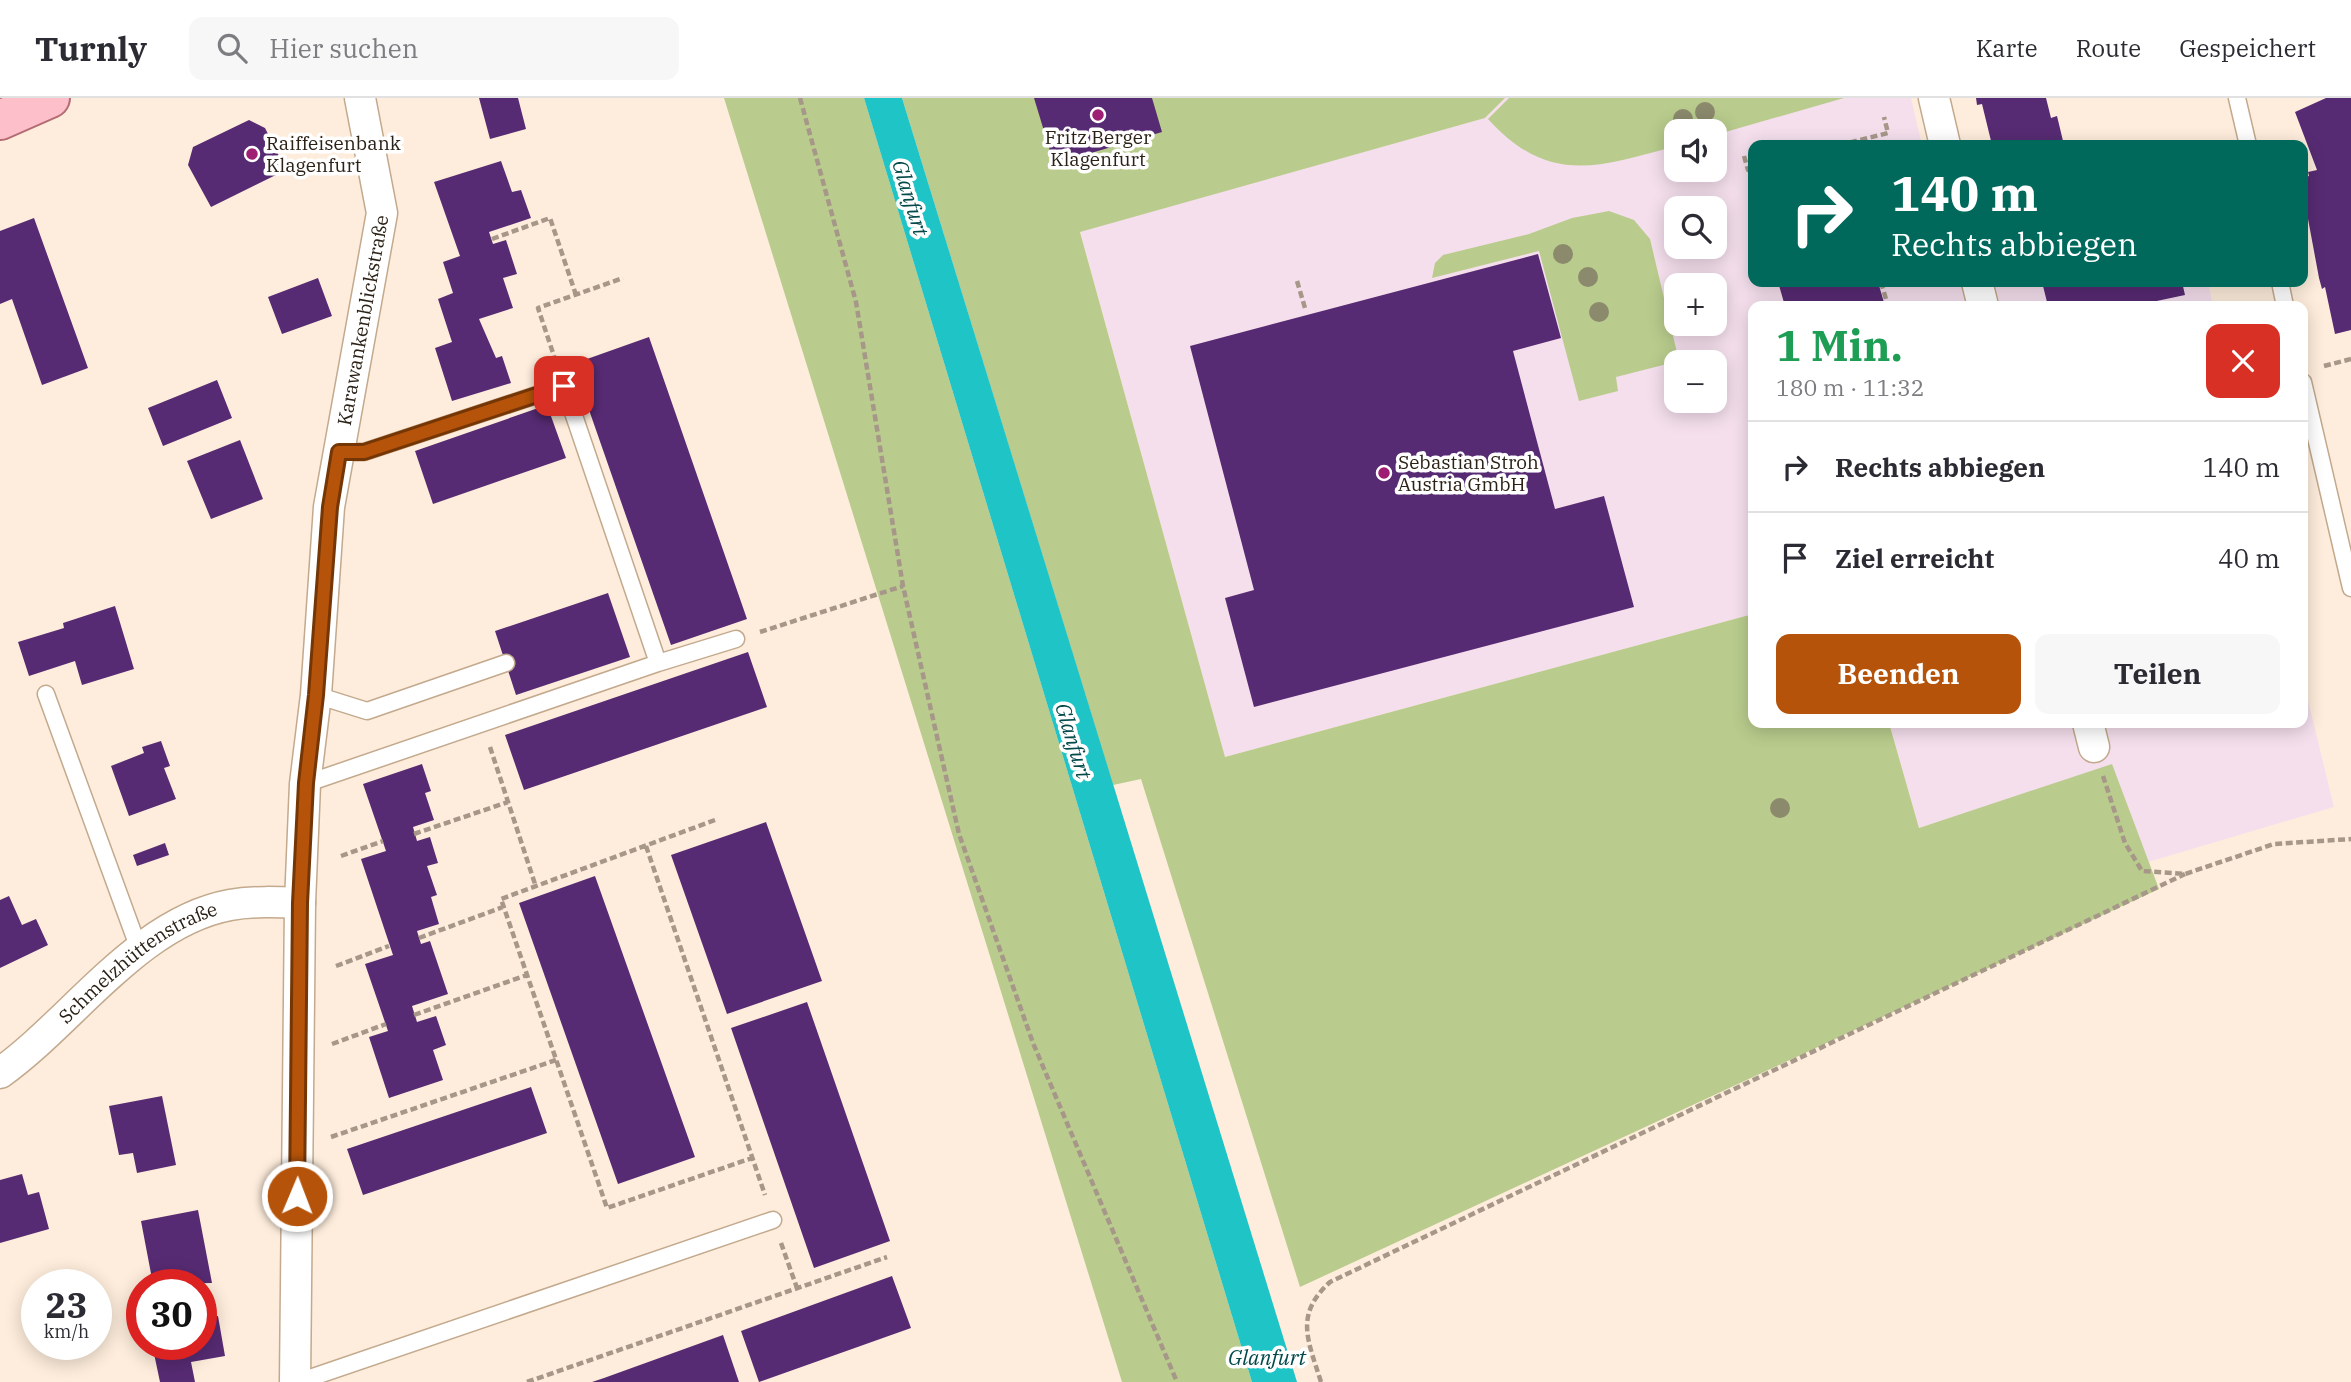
<!DOCTYPE html>
<html lang="de">
<head>
<meta charset="utf-8">
<style>
	body { margin:0; font-family:"IBM Plex Serif",serif; background:#f7f7f7; color:#2b2b33; height:100vh; display:flex; flex-direction:column; font-size:26px; white-space:nowrap }
	* { box-sizing:border-box; margin:0 }
	p { font-size:23px; color:#7c7c81 }
	.icon { flex:none; width:38px; height:38px; fill:none; stroke:currentColor; stroke-width:2; stroke-linecap:round; stroke-linejoin:round }
	.map { position:relative; flex:1; overflow:hidden }
	.panel { position:absolute; left:1748px; top:203px; width:560px; height:427px; display:flex; flex-direction:column; background:#fff; border-radius:14px; box-shadow:0 4px 18px #0003 }
	.panel>* { flex:none }
	.hud { position:absolute; left:1748px; top:42px; width:560px; height:147px; border-radius:14px; box-shadow:0 4px 18px #0003; background:#00695c; color:#fff; overflow:hidden }
	.fabs { position:absolute; left:1664px; top:21px; display:grid; gap:14px }
	.fabs a { display:grid; place-items:center; width:63px; height:63px; border-radius:14px; background:#fff; box-shadow:0 4px 18px #0003; font-size:35px }
	.speed { position:absolute; left:21px; top:1171px; display:flex; gap:14px; font-size:35px; font-weight:700; text-align:center }
	.speed>* { display:grid; place-content:center; width:91px; height:91px; border-radius:50%; background:#fff; box-shadow:0 4px 18px #0003; line-height:1 }
	.speed small { font-size:18px; font-weight:400 }
	.speed .limit { border:10px solid #d22; background:#fff; color:#111 }
	.pin { position:absolute; display:grid; place-items:center; width:60px; height:60px; color:#fff; margin:-30px; border-radius:14px; box-shadow:0 4px 10px #0006 }
	.me { position:absolute; width:77px; margin:-38px; rotate:1deg; stroke-linejoin:round; filter:drop-shadow(0 0 5px #0008) }
	.turn { display:flex; align-items:center; gap:24px; height:147px; padding:0 28px; font-size:32px }
	.turn .icon { width:91px; height:91px; stroke-width:2.5 }
	.turn b { display:block; font-size:49px; line-height:60px }
	.round { display:grid; place-items:center; flex:none; width:74px; height:74px; border-radius:14px; background:#f7f7f7 }
	.headline { display:flex; align-items:center; justify-content:space-between; height:119px; padding:0 28px }
	h1 { font-size:42px; font-weight:700; line-height:52px; color:#1e9e55 }
	.cta { display:flex; gap:14px; margin-top:auto; padding:14px 28px }
	.cta a { flex:1; height:80px; border-radius:14px; background:#b45309; color:#fff; font-size:28px; font-weight:700; line-height:80px; text-align:center }
	.cta a+a { background:#f7f7f7; color:#2b2b33 }
	ul { padding:0; list-style:none }
	li { display:flex; align-items:center; gap:21px; height:91px; padding:0 28px; border-top:2px solid #e1e1e2 }
	li div { flex:1 }
	li b { display:block; font-size:26px }
	li em { font-style:normal }
	header { display:flex; align-items:center; gap:42px; box-sizing:border-box; height:98px; padding:0 35px; background:#fff; border-bottom:2px solid #e1e1e2 }
	header strong { font-size:33px }
	nav { display:flex; gap:38px; margin-inline-start:auto; font-size:24px }
	.search { width:490px; height:63px; background:#f7f7f7; display:flex; align-items:center; gap:18px; box-sizing:border-box; padding:0 24px; border-radius:14px; color:#7c7c81; font-size:26px }
	.map>svg:first-child { display:block }
	.industrial { fill:#f5dfed; fill-rule:evenodd }
	.green { fill:#b9cc8d }
	.water { fill:#1fc4c7 }
	.building { fill:#572b73 }
	.lines { fill:none; stroke-linecap:round; stroke-linejoin:round }
	.lane-casing { stroke:#c3a98d; stroke-width:19 }
	.street-casing { stroke:#c3a98d; stroke-width:33 }
	.primary-casing { stroke:#b36c74; stroke-width:42 }
	.path { stroke:#a69789; stroke-width:4.5; stroke-dasharray:7 3.5; stroke-linecap:butt }
	.lane { stroke:#fff; stroke-width:16 }
	.street { stroke:#fff; stroke-width:30 }
	.primary { stroke:#fdbfca; stroke-width:38 }
	.tree { fill:#8c8a6d }
	.route-casing { stroke:#753606; stroke-width:18 }
	.route { stroke:#b45309; stroke-width:12 }
	.poi-dot { fill:#9d1e73; stroke:#fff; stroke-width:2.5 }
	.labels { text-anchor:middle; stroke-width:7; stroke-linejoin:round; paint-order:stroke }
	.poi-label { font-size:19px; fill:#2b2116; stroke:#fff; text-anchor:start }
	.street-label { font-size:19px; fill:#2b2116; stroke:#fff }
	.water-label { font-size:21px; font-style:italic; fill:#054a4b; stroke:#fff }
</style>
</head>
<body>
<header>
<strong>Turnly</strong>
<div class="search"><svg class="icon" aria-label="search" viewBox="0 0 24 24"><circle cx="10" cy="10" r="6"/><path d="M15 15l6 6"/></svg>Hier suchen</div>
<nav><a>Karte</a><a>Route</a><a>Gespeichert</a></nav>
</header>
<div class="map">
<svg width="2351" height="1284" viewBox="0 0 2351 1284">
	<rect width="100%" height="100%" fill="#feeddc"/>
	<path class="industrial" d="M1505,0h406l11,47h-168v137h454l5,24h-459l-1,308 -528,143 -145,-526 405,-113zM1676,33h39v39h-39zM1676,110h39v39h-39zM1676,187h39v39h-39zM1676,264h39v39h-39z
		M2303,582l31,127 -186,55 -36,-97 -193,63 -30,-105h414z"/>
	<path class="green" d="M724,0h140l388,1284h-130z
		M902,0h603l-20,20 -405,114 145,525 528,-143 1,109h135l30,105 193,-64 47,125 -859,398 -159,-508 -28,6z
		M1509,0h335l-129,37v-4h-39v15c-77,21 -127,40 -188,-27z
		M1609,113l25,9 16,19 29,122 -63,16 2,14 -39,10 -40,-150 -107,27 3,-15 8,-8 86,-21 43,-16z"/>
	<path class="water" d="M864,0h38l395,1284h-45z"/>
	<path class="building" d="M479,0h39l8,31 -36,10z
		M1034,0h118l10,34 -108,32z
		M1976,0h70l5,20 6,-2 7,29h-72l-10,-41 -5,1z
		M2326,0h25v232l-16,4 -10,-47 -3,2 -3,-11 -16,-86v-14l6,-2 -1,-4 9,-2 -22,-58z
		M249,22l16,8 21,42 -75,37 -23,-42 5,-18z
		M501,63l11,31 9,-2 10,28 -42,14 4,12 13,-4 11,34 -14,4 10,30 -34,11 17,39 6,-2 9,27 -59,18 -17,-53 17,-6 -14,-43 15,-6 -10,-31 17,-6 -26,-74z
		M34,120l54,150 -46,17 -30,-86 -12,5v-73z
		M1538,156l23,84 -48,13 26,98 16,60 49,-13 30,111 -380,100 -29,-109 29,-8 -64,-244z
		M318,180l14,38 -50,18 -14,-37z
		M1778,184h100l7,24h-100z
		M2042,184h140l3,13 -52,11h-85z
		M649,239l98,282 -76,26 -98,-281z
		M217,282l15,38 -69,28 -15,-38z
		M547,307l19,53 -133,46 -18,-53z
		M240,342l23,59 -52,20 -24,-58z
		M608,495l22,64 -114,38 -21,-64z
		M115,508l19,63 -52,16 -7,-24 -46,15 -11,-34 46,-14 -1,-5z
		M748,554l19,55 -243,83 -19,-55z
		M161,643l9,25 -6,2 12,31 -47,17 -18,-50 33,-13 -2,-6z
		M422,666l9,27 -6,2 9,27 -21,7 4,14 13,-4 8,26 -11,3 10,29 -6,2 8,27 -22,7 4,13 9,-3 18,53 -36,12 5,16 19,-6 10,29 -13,5 10,30 -54,18 -20,-61 19,-6 -23,-67 28,-9 -32,-96 25,-8 -23,-67z
		M766,724l56,159 -95,33 -56,-159z
		M165,745l4,12 -32,11 -4,-11z
		M595,778l100,281 -77,27 -99,-281z
		M9,798l13,29 14,-6 12,26 -48,23v-68z
		M807,904l83,239 -76,27 -83,-240z
		M531,989l16,46 -184,62 -16,-46z
		M162,998l14,69 -39,8 -4,-20 -14,2 -10,-49z
		M22,1076l6,21 11,-3 10,37 -49,14v-63z
		M198,1112l14,73 -59,1 -12,-63z
		M892,1178l19,52 -152,54 -18,-51z
		M218,1218l7,40 -34,6 4,20h-35l-8,-38h49v-25z
		M723,1237l16,47h-147l12,-4z"/>
	<g class="lines">
		<g class="lane-casing">
			<path id="lane" d="M2237,0l11,47
				M2280,184l5,24
				M2303,284l48,206
				M339,354h25l200,-66 94,277
				M46,596l93,255
				M316,597l51,16 139,-48
				M305,686l353,-121 78,-24
				M298,1284l475,-162"/>
		</g>
		<g class="street-casing">
			<g id="street">
				<path d="M1934,0l11,47"/>
				<path d="M1977,184l6,24"/>
				<path d="M2088,625l6,24"/>
				<path id="s1" d="M0,975c73,-52 138,-151 230,-168 23,-4 47,-3 70,-2"/>
				<path id="s2" d="M295,1284l5,-479 5,-119 11,-89 13,-188 53,-294 -22,-115"/>
			</g>
		</g>
		<g class="primary-casing">
			<path id="primary" d="M0,22l50,-22"/>
		</g>
		<path class="path" d="M800,0l56,204 47,284 56,248 74,209 144,339
			M1840,47l48,-12 -4,-16
			M1744,58l4,14 6,-1
			M492,141l58,-21 26,77
			M1297,183l8,27
			M1881,184l7,24
			M556,264l-18,-54 85,-30
			M2324,268l27,-7
			M760,534l143,-46
			M490,649l46,140
			M2103,678l22,67 17,28 43,3 89,-30 77,-5
			M715,722l-214,79 106,309 145,-50
			M414,736l94,-32
			M646,748l119,349
			M341,758l42,-15
			M419,840l84,-31
			M336,868l53,-20
			M414,917l113,-40
			M332,946l54,-20
			M331,1039l225,-77
			M781,1145l16,45
			M527,1284l360,-125
			M1321,1284c-13,-42 -27,-67 9,-100l855,-408"/>
		<use href="#lane" class="lane"/>
		<use href="#street" class="street"/>
		<use href="#primary" class="primary"/>
	</g>
	<g class="tree">
		<circle cx="1705" cy="14" r="10"/>
		<circle cx="1683" cy="21" r="10"/>
		<circle cx="1563" cy="156" r="10"/>
		<circle cx="1588" cy="179" r="10"/>
		<circle cx="1599" cy="214" r="10"/>
		<circle cx="1780" cy="710" r="10"/>
	</g>
	<g class="lines">
		<g class="route-casing">
			<path id="route" d="M297,1098l3,-293 6,-120 10,-88 14,-188 9,-55h25l200,-66"/>
		</g>
		<use href="#route" class="route"/>
	</g>
	<g class="poi-dot">
		<circle cx="1098" cy="17" r="7"/>
		<circle cx="252" cy="56" r="7"/>
		<circle cx="1384" cy="375" r="7"/>
	</g>
	<g class="labels">
		<g class="poi-label">
			<text x="1098" y="46" text-anchor="middle">Fritz Berger<tspan x="1098" dy="22">Klagenfurt</tspan></text>
			<text x="266" y="52">Raiffeisenbank<tspan x="266" dy="22">Klagenfurt</tspan></text>
			<text x="1398" y="371">Sebastian Stroh<tspan x="1398" dy="22">Austria GmbH</tspan></text>
		</g>
		<g class="street-label">
			<text dy="7" stroke="none"><textPath href="#s2" startOffset="1066">Karawankenblickstraße</textPath></text>
			<text dy="7" stroke="none"><textPath href="#s1" startOffset="178">Schmelzhüttenstraße</textPath></text>
		</g>
		<g class="water-label">
			<text transform="translate(910 100) rotate(73)" y="7">Glanfurt</text>
			<text transform="translate(1073 643) rotate(73)" y="7">Glanfurt</text>
			<text x="1267" y="1267">Glanfurt</text>
		</g>
	</g>
</svg>
<div class="fabs">
<a><svg class="icon" aria-label="sound" viewBox="0 0 24 24"><path d="M4 9h4l5-4v14l-5-4H4zM17 9q2 3 0 6"/></svg></a>
<a><svg class="icon" aria-label="search" viewBox="0 0 24 24"><circle cx="10" cy="10" r="6"/><path d="M15 15l6 6"/></svg></a>
<a>+</a>
<a>−</a>
</div>
<div class="speed"><div>23<small>km/h</small></div><div class="limit">30</div></div>
<div class="pin" style="left:564px;top:288px;background:#d93025"><svg class="icon" aria-label="arrive" viewBox="0 0 24 24"><path d="M6 21V4h12l-3 4 3 4H6"/></svg></div>
<svg class="me" style="left:297px;top:1098px" viewBox="-20 -20 40 40"><circle r="17" fill="#b45309" stroke="#fff" stroke-width="3"/><path d="M0-11L8 9 0 5-8 9z" fill="#fff"/></svg>
<div class="hud">
<div class="turn"><svg class="icon" aria-label="right" viewBox="0 0 24 24"><path d="M7 20v-9h11M14 6l5 5-5 5"/></svg><div><b>140 m</b>Rechts abbiegen</div></div>
</div>
<section class="panel">
<div class="headline"><div><h1>1 Min.</h1><p>180 m · 11:32</p></div><a class="round" style="background:#d93025;color:#fff"><svg class="icon" aria-label="close" viewBox="0 0 24 24"><path d="M6 6l12 12M18 6L6 18"/></svg></a></div>
<ul>
<li><svg class="icon" aria-label="right" viewBox="0 0 24 24"><path d="M7 20v-9h11M14 6l5 5-5 5"/></svg><div><b>Rechts abbiegen</b></div><em>140 m</em></li>
<li><svg class="icon" aria-label="arrive" viewBox="0 0 24 24"><path d="M6 21V4h12l-3 4 3 4H6"/></svg><div><b>Ziel erreicht</b></div><em>40 m</em></li>
</ul>
<div class="cta"><a>Beenden</a><a>Teilen</a></div>
</section>
</div>
</body>
</html>
